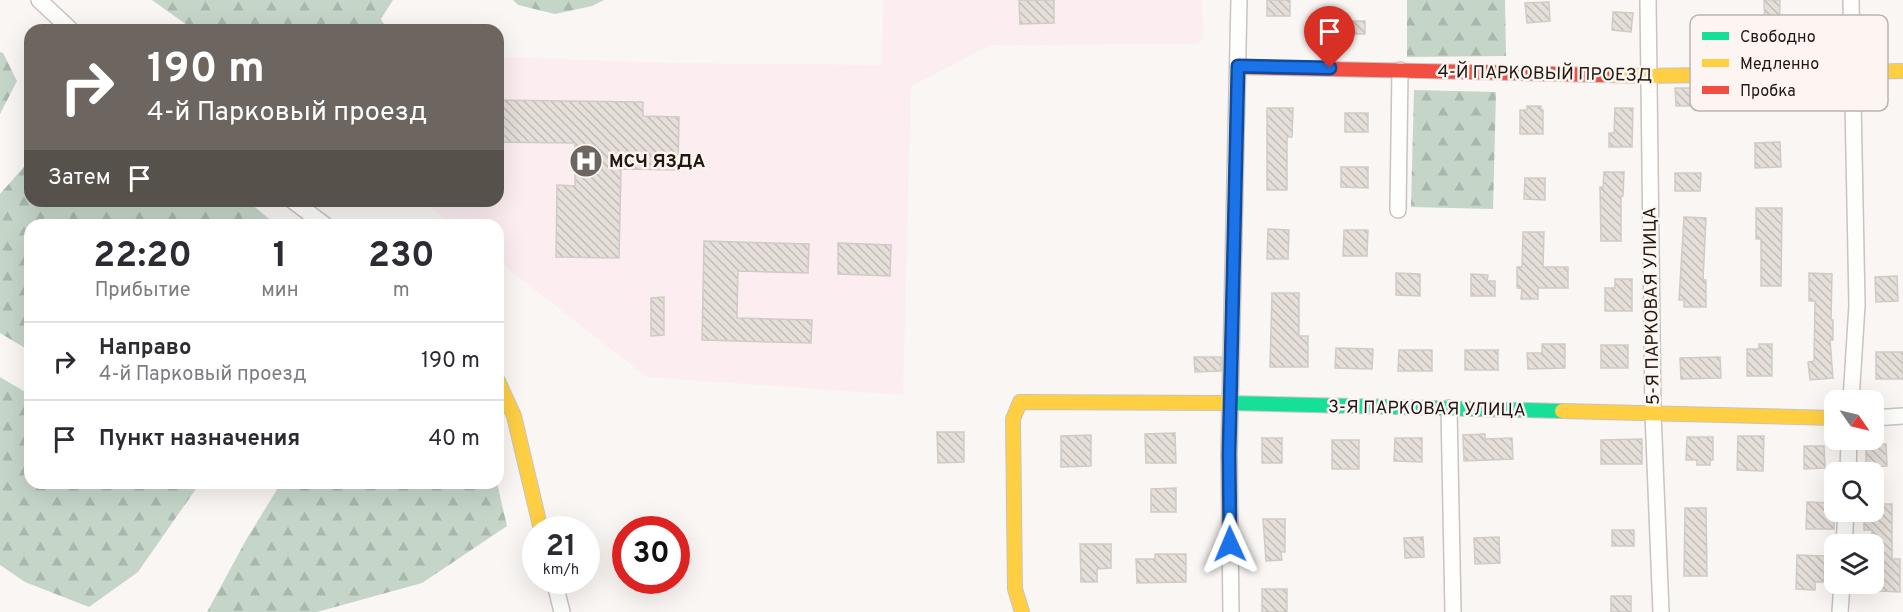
<!DOCTYPE html>
<html lang="ru">
<head>
<meta charset="utf-8">
<style>
	body { margin:0; font-family:Overpass,sans-serif; background:#f2f2f3; color:#2b2b33; height:100vh; display:flex; flex-direction:column; font-size:22px; white-space:nowrap }
	* { box-sizing:border-box; margin:0 }
	p { font-size:20px; color:#7c7c81 }
	.icon { flex:none; width:33px; height:33px; fill:none; stroke:currentColor; stroke-width:2; stroke-linecap:round; stroke-linejoin:round }
	.map { position:relative; flex:1; overflow:hidden }
	.sheet { position:absolute; left:24px; top:219px; width:480px; height:270px; display:flex; flex-direction:column; background:#fff; border-radius:18px; box-shadow:0 6px 24px #0002 }
	.sheet>* { flex:none }
	.guide { position:absolute; left:24px; top:24px; width:480px; height:183px; border-radius:18px; box-shadow:0 6px 24px #0002; background:#6d6660; color:#fff; overflow:hidden }
	.needle { width:39px; rotate:124deg }
	.fabs { position:absolute; left:1824px; top:390px; display:grid; gap:12px }
	.fabs a { display:grid; place-items:center; width:60px; height:60px; border-radius:12px; background:#fff; box-shadow:0 6px 24px #0002; font-size:30px }
	.speed { position:absolute; left:522px; top:516px; display:flex; gap:12px; font-size:30px; font-weight:700; text-align:center }
	.speed>* { display:grid; place-content:center; width:78px; height:78px; border-radius:50%; background:#fff; box-shadow:0 6px 24px #0002; line-height:1 }
	.speed small { font-size:15px; font-weight:400 }
	.speed .limit { border:9px solid #d22; background:#fff; color:#111 }
	.pin { position:absolute; display:grid; place-items:center; width:51px; height:51px; color:#fff; margin:-62px -26px; border-radius:50% 50% 50% 0; rotate:-45deg; box-shadow:0 0 6px #0007 }
	.pin .icon { rotate:45deg }
	.me { position:absolute; width:66px; margin:-33px; rotate:359deg; stroke-linejoin:round; filter:drop-shadow(0 0 4px #0008) }
	.turn { display:flex; align-items:center; gap:21px; height:126px; padding:0 24px; font-size:27px }
	.turn .icon { width:78px; height:78px; stroke-width:2.5 }
	.turn b { display:block; font-size:42px; line-height:51px }
	.then { display:flex; align-items:center; height:57px; padding:0 24px; background:#0003; gap:12px; font-size:22px }
	.eta { display:flex; justify-content:space-evenly; align-items:center; height:102px; text-align:center }
	.eta b { font-size:36px; font-weight:700; line-height:42px }
	ul { padding:0; list-style:none }
	li { display:flex; align-items:center; gap:18px; height:78px; padding:0 24px; border-top:2px solid #e1e1e2 }
	li div { flex:1 }
	li b { display:block; font-size:22px }
	li em { font-style:normal }
	.map>svg:first-child { display:block }
	.commercial { fill:#fcedf1 }
	.forest { fill:url(#forest-firs) }
	.building { fill:url(#building-back-hatch); stroke:#d1cbc6; stroke-width:1.5 }
	.lines { fill:none; stroke-linecap:round; stroke-linejoin:round }
	.street-casing { stroke:#cac3be; stroke-width:18 }
	.fast-casing { stroke:#cac3be; stroke-width:16 }
	.slow-casing { stroke:#cac3be; stroke-width:16 }
	.jam-casing { stroke:#cac3be; stroke-width:16 }
	.street { stroke:#fefefd; stroke-width:15 }
	.fast { stroke:#16e098; stroke-width:14 }
	.slow { stroke:#ffcf43; stroke-width:14 }
	.jam { stroke:#f24e42; stroke-width:14 }
	.route-casing { stroke:#114b97; stroke-width:15 }
	.route { stroke:#1a73e8; stroke-width:10 }
	.labels { text-anchor:middle; stroke-width:5; stroke-linejoin:round; paint-order:stroke }
	.street-label { font-size:18px; fill:#221810; stroke:#fcf5f1 }
	.poi-label { font-size:18px; font-weight:bold; fill:#221810; stroke:#fcf5f1; text-anchor:start }
	.key { fill:#fcf5f1; stroke:#bbb3ae; stroke-width:1.5 }
	.key-label { font-size:16px; fill:#221810 }
</style>
</head>
<body>
<div class="map">
<svg width="1903" height="612" viewBox="0 0 1903 612">
	<defs>
		<pattern id="forest-firs" width="22" height="20" patternUnits="userSpaceOnUse" patternTransform="scale(1.5)"><rect width="22" height="20" fill="#c5d6c9"/><path d="M5 1l3.5 6h-7zM16 11l3.5 6h-7z" fill="#a9b7ac"/></pattern>
		<pattern id="building-back-hatch" width="6" height="6" patternUnits="userSpaceOnUse" patternTransform="scale(1.5)"><rect width="6" height="6" fill="#e5ded9"/><path d="M-1 5l2 2M0 0l6 6M5-1l2 2" fill="none" stroke="#c4beb9"/></pattern>
	</defs>
	<rect width="100%" height="100%" fill="#f9f6f4"/>
	<path class="commercial" d="M883,0h319l1,39 -7,5 -205,1 -80,41 -8,309 -256,-18 -149,-116v-36h-46l-31,-24h77v-144l173,6 211,2z"/>
	<path class="forest" d="M152,0h241l-12,19 6,11h-193z
		M513,0h91l-12,6 -37,8 -37,-9z
		M1407,0h98l1,56 -99,1z
		M0,52l3,1 14,28 -17,33z
		M1414,90l82,2 -3,117 -82,-2z
		M30,160v41h218l28,24h-246v126l-30,-18v-139z
		M0,377l30,18v88h170l-62,89 -49,35 -64,-25 -25,-17z
		M281,483h216l10,43 -85,57 -105,29h-110l39,-72z"/>
	<path class="building" d="M1019,0h35v23l-34,1z
		M1267,0h23v16h-23z
		M1764,0h16l-1,42h-30v-18h16z
		M1549,2l1,19 -23,2 -2,-20z
		M1613,12l20,1 -2,19 -19,-2z
		M1336,21h29v13h-29z
		M1675,88h25v18h-24z
		M498,100l145,2v14l36,1 -1,53 -57,-1 -2,89 -63,-1 1,-72 18,1v-43l-77,-1z
		M1527,106h14v4h2v24h-23v-24h7z
		M1267,108h26l-1,29h-5v53h-20z
		M1615,108h18l-1,39h-23v-14h5z
		M1345,113h23v19h-23z
		M1780,142l1,25 -26,1v-25z
		M1341,167h27v21l-27,-1z
		M1604,172h20l-1,24h-2v45h-20l-1,-54h3z
		M1675,173h26l-1,18h-25z
		M1525,178h20v22l-21,-1z
		M1756,208h26l-1,78h-20v-47h-5z
		M1684,217l22,1 -3,62h3v27h-22v-7h-5z
		M1268,229l21,1 -1,29h-21z
		M1344,230h24l-1,26h-24z
		M1523,232h21l-1,35h25v21h-30v11h-17l1,-10 -5,-1v-21h5z
		M704,241l105,3 -1,29 -70,-2 -1,47 75,2 -1,23 -109,-3z
		M838,243l53,2 -1,31 -52,-2z
		M1396,273l24,1v22l-24,-1z
		M1809,273l23,1 -1,46h2v20h-3l3,38 -23,2 -2,-18 6,-1 1,-60h-6z
		M1471,274l17,1 -1,6h8v15h-24z
		M1897,276l1,25 -22,1 -1,-25z
		M1615,279h17v32h-27v-23h10z
		M1272,293h27v43h9v31h-38z
		M664,297v38l-13,1v-38z
		M1542,344h23v24l-37,1 -1,-16h15z
		M1759,344h13v32h-25v-27h12z
		M1601,345h27v23h-27z
		M1336,348l37,1 -1,20 -37,-1z
		M1399,350h33v21h-34z
		M1465,350h33v20h-33z
		M1876,352h27v27h-27z
		M1194,357h27v14l-26,1z
		M1720,357l1,21 -40,1 -1,-21z
		M937,432h27v30l-26,1z
		M1175,433l1,30h-30l-1,-29z
		M1485,434v5l27,-1 1,21 -49,2 -1,-26z
		M1091,435v31l-30,1v-31z
		M1738,436h26l-1,35 -26,-1z
		M1687,437h26v23h-3v5h-13v-5h-11z
		M1262,438h20v25h-20z
		M1395,438h27v24l-28,-1z
		M1642,439v25h-41v-24z
		M1332,440h27v29h-27z
		M1866,444h20l1,22 -21,1z
		M1804,446h20l1,22 -21,1z
		M1176,488v24h-25v-23z
		M1807,502l27,1v26h-28z
		M1874,504h18v55h8v33l-21,-1v-5h-5v-50h-2v-6h-8v-18h10z
		M1685,508h21l1,68h-23z
		M1263,519h22v33h-4l1,8 -16,1z
		M1612,530h22v16h-22z
		M1423,537l1,20 -19,1 -1,-20z
		M1499,537l1,26 -25,1 -1,-26z
		M1080,544h31v24l-14,1v13h-16z
		M1155,554h31v28l-49,1 -1,-24h19z
		M1797,555l28,1 -1,26h-9v8l-19,-1z
		M1262,589h25v23h-25z
		M1611,596h20v16h-20z"/>
	<g class="lines">
		<g class="street-casing">
			<path id="street" d="M39,0l32,30
				M1648,0l5,413 8,199
				M293,201l32,24
				M1398,210l2,-140
				M1851,400l6,-95 -6,-305
				M1449,408l4,204
				M1874,418l29,-2
				M1848,472l1,-32
				M1844,544l2,-32
				M554,580l8,32
				M1231,612l-2,-158 10,-454
				M1840,612l2,-28"/>
		</g>
		<g class="fast-casing">
			<path id="fast" d="M1228,403l334,8"/>
		</g>
		<g class="slow-casing">
			<path id="slow" d="M1603,75l45,1 255,-5
				M498,381l16,35 27,114
				M1562,411l272,7
				M1022,612l-7,-23 -2,-170 7,-17 208,1"/>
		</g>
		<g class="jam-casing">
			<path id="jam" d="M1238,67l365,8"/>
		</g>
		<use href="#street" class="street"/>
		<use href="#fast" class="fast"/>
		<use href="#slow" class="slow"/>
		<use href="#jam" class="jam"/>
	</g>
	<g class="lines">
		<g class="route-casing">
			<path id="route" d="M1230,544l-1,-90 9,-388 92,2"/>
		</g>
		<use href="#route" class="route"/>
	</g>
	<defs>
		<g id="hospital-disc" transform="scale(1.725)"><circle r="9.5" fill="#6d6660" stroke="#fcf5f1"/><path d="M-5-5h3v3.5h4V-5h3V5h-3V1.5h-4V5h-3Z" fill="#fff"/></g>
	</defs>
	<g fill-rule="evenodd">
		<use href="#hospital-disc" x="586" y="161"/>
	</g>
	<g class="labels">
		<g class="street-label">
			<text transform="translate(1545 73) rotate(1)" y="6">4-Й ПАРКОВЫЙ ПРОЕЗД</text>
			<text transform="translate(1651 306) rotate(-91)" y="6">5-Я ПАРКОВАЯ УЛИЦА</text>
			<text transform="translate(1427 408) rotate(1)" y="6">3-Я ПАРКОВАЯ УЛИЦА</text>
		</g>
		<g class="poi-label">
			<text x="609" y="167">МСЧ ЯЗДА</text>
		</g>
	</g>
	<rect x="1690" y="15" width="198" height="96" rx="9" class="key"/>
	<rect x="1702" y="32" width="27" height="8" fill="#16e098"/>
	<rect x="1702" y="59" width="27" height="8" fill="#ffcf43"/>
	<rect x="1702" y="86" width="27" height="8" fill="#f24e42"/>
	<g class="key-label">
		<text x="1740" y="42">Свободно</text>
		<text x="1740" y="69">Медленно</text>
		<text x="1740" y="96">Пробка</text>
	</g>
</svg>
<div class="fabs">
<a><svg class="needle" viewBox="-14 -14 28 28"><path d="M0-13l5 13h-10z" fill="#e53935"/><path d="M0 13l5-13h-10z" fill="#7c7c81"/></svg></a>
<a><svg class="icon" aria-label="search" viewBox="0 0 24 24"><circle cx="10" cy="10" r="6"/><path d="M15 15l6 6"/></svg></a>
<a><svg class="icon" aria-label="layers" viewBox="0 0 24 24"><path d="M12 4l9 5-9 5-9-5zM3 14l9 5 9-5"/></svg></a>
</div>
<div class="speed"><div>21<small>km/h</small></div><div class="limit">30</div></div>
<div class="pin" style="left:1330px;top:68px;background:#d93025"><svg class="icon" aria-label="arrive" viewBox="0 0 24 24"><path d="M6 21V4h12l-3 4 3 4H6"/></svg></div>
<svg class="me" style="left:1230px;top:544px" viewBox="-20 -20 40 40"><path d="M0-17L14 15 0 8-14 15z" fill="#1a73e8" stroke="#fff" stroke-width="4"/></svg>
<div class="guide">
<div class="turn"><svg class="icon" aria-label="right" viewBox="0 0 24 24"><path d="M7 20v-9h11M14 6l5 5-5 5"/></svg><div><b>190 m</b>4-й Парковый проезд</div></div>
<div class="then">Затем<svg class="icon" aria-label="arrive" viewBox="0 0 24 24"><path d="M6 21V4h12l-3 4 3 4H6"/></svg></div>
</div>
<section class="sheet">
<div class="eta">
<div><b>22:20</b><p>Прибытие</p></div>
<div><b>1</b><p>мин</p></div>
<div><b>230</b><p>m</p></div>
</div>
<ul>
<li><svg class="icon" aria-label="right" viewBox="0 0 24 24"><path d="M7 20v-9h11M14 6l5 5-5 5"/></svg><div><b>Направо</b><p>4-й Парковый проезд</p></div><em>190 m</em></li>
<li><svg class="icon" aria-label="arrive" viewBox="0 0 24 24"><path d="M6 21V4h12l-3 4 3 4H6"/></svg><div><b>Пункт назначения</b></div><em>40 m</em></li>
</ul>
</section>
</div>
</body>
</html>
